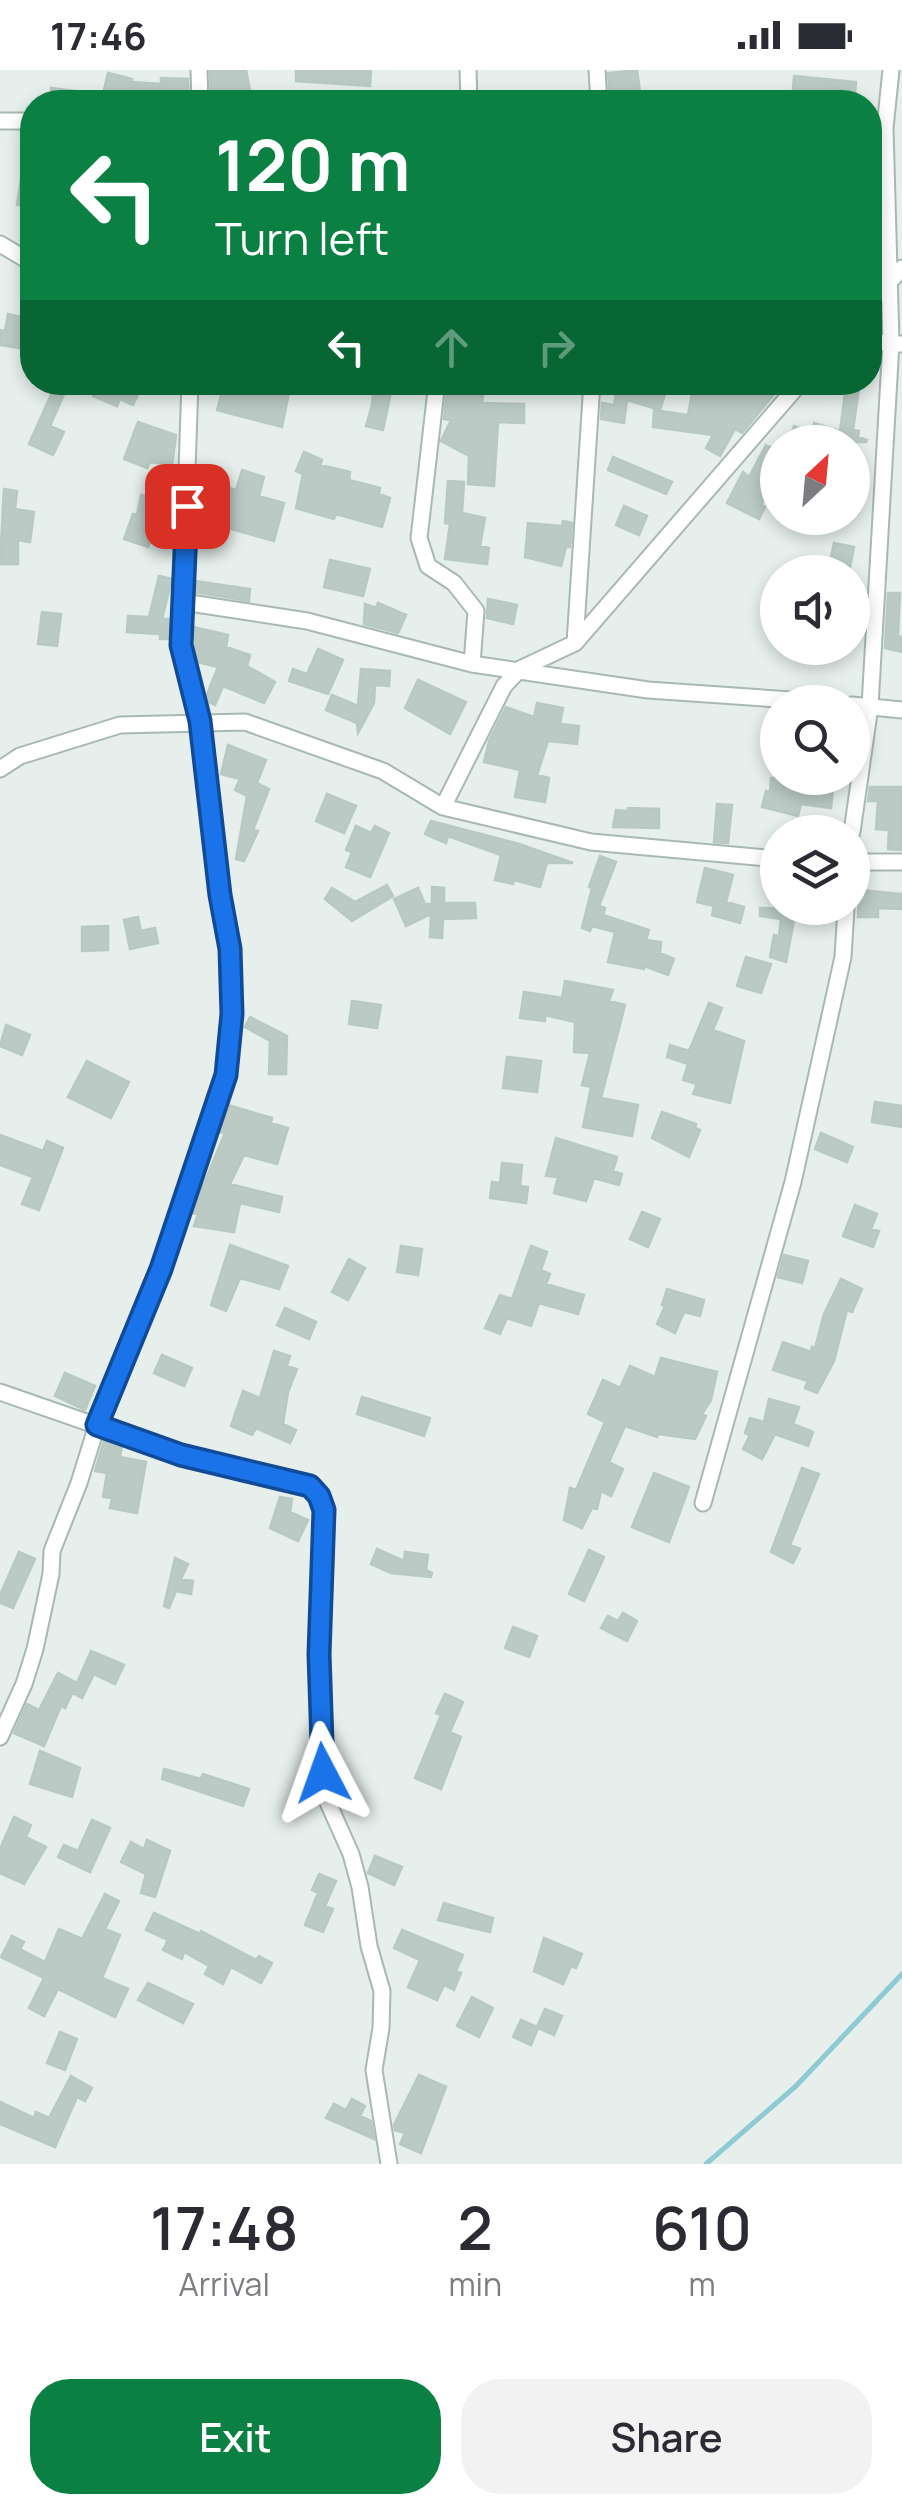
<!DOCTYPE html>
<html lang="en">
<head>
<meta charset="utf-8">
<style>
	body { margin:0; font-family:Manrope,sans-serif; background:#f2f2f3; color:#2b2b33; height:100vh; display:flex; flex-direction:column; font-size:38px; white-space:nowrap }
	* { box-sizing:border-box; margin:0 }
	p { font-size:32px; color:#7c7c81 }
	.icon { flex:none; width:55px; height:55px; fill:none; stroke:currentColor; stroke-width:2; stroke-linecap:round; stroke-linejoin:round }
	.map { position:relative; height:2094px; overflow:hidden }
	.side { display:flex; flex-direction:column; background:#fff; flex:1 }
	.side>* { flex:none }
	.hud { position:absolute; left:20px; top:20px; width:862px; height:305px; border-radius:40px; box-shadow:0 5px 15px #0003; background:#0b8043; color:#fff; overflow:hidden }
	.needle { width:65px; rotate:26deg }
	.buttons { position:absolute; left:760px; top:355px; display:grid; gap:20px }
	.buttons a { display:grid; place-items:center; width:110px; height:110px; border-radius:50%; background:#fff; box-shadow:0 5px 15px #0003; font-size:50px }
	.pin { position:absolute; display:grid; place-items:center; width:85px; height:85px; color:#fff; margin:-42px; border-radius:20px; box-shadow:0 5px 15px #0006 }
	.me { position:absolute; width:110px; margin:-55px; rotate:356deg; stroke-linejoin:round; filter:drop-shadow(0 0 8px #0008) }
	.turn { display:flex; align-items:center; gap:35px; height:210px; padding:0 30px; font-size:45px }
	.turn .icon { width:130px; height:130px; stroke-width:2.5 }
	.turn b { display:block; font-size:70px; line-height:85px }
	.lanes { display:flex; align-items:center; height:95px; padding:0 30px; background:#0003; justify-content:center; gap:50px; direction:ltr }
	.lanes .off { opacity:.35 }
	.eta { display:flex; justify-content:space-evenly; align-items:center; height:170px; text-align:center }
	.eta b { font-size:60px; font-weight:600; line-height:70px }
	.action { display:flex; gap:20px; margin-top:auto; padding:20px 30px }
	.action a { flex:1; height:115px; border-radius:40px; background:#0b8043; color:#fff; font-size:40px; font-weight:600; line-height:115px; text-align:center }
	.action a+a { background:#f2f2f3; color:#2b2b33 }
	.status { display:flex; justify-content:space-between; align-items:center; height:70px; padding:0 50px; background:#fff; direction:ltr }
	.status svg { height:28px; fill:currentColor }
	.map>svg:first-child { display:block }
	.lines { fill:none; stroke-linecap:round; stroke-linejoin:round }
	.stream { stroke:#8ec9d4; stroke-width:5 }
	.building { fill:#bbcac4; stroke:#b8c9c2; stroke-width:2.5 }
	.street-casing { stroke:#a8b8b2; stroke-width:19 }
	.street { stroke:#fff; stroke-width:15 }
	.route-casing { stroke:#114b97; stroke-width:25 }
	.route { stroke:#1a73e8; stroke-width:18 }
</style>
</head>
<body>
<div class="status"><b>17:46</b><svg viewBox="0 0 49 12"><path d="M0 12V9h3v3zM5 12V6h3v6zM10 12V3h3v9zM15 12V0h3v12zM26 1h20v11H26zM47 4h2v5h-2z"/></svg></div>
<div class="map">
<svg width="902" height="2094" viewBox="0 0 902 2094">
	<rect width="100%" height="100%" fill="#e6efeb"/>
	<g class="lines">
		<path class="stream" d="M706,2094l90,-78 106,-112"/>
	</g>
	<path class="building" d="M210,0h36l4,20 -30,5v7h-9z
		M296,0h75l-1,16 -74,-5z
		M637,0l3,22 -30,5 -2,-24z
		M108,3l24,6v3l29,2v-6l27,1 1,23 -61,-4 -1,4h-26z
		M794,6l62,6 -2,20h-62z
		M51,18l50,6 -1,8h-47z
		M25,82l7,1v54l-15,-2z
		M8,244l17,4 -6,30 -19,-3v-15l5,1z
		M99,312h25l16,8 -7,15 -13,-6 -3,7 -24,-10z
		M242,312h49l-9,45 -65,-17 6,-21 16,4z
		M374,312h19l-10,48 -17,-4 6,-21z
		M448,312h37l-3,21 42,1v19l-26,-1 -4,64 -26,-2 1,-28 -28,-15 10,-21 -7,-1z
		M618,312h26v5l21,7 -5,16 -33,-10 -3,23 -23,-4 1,-16 12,2z
		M694,312h90l-42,51 -7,-4 -15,27 -14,-8 7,-13 -60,-8 1,-17 34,5z
		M846,316l13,2 -6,42 6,1 -1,6 9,3 -1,2h-77l5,-16 18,6 2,-9 26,8z
		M54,318l11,4 -15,34 14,6 -11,23 -24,-11z
		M138,352l38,13 -4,30 -22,-3 -3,6 -23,-9z
		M766,375l12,6v34l-5,-2 -12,22 4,2 -6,12 -32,-16 16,-31 6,5z
		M304,382l18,8 -2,5 30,7 -1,8 31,8 -1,6 11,4 -8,29 -46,-13 -2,5 -38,-11 7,-34 -7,-3z
		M613,387l59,25 -6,12 -58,-24z
		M242,400l22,7 -5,19 25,7 -10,38 -71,-20 2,-9 -5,-1 8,-29 28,8z
		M448,411l16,1 -2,31 23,5 -5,28 9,2 -2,16 -42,-5 5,-35 -5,-1z
		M4,419l13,2 -2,18 19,3 -4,30 -12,-2v24h-18z
		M141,425l34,8 -1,18 -6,18 -15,-5 -5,13 -24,-8 9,-25 4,1z
		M624,436l23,10 -8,19 -23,-10z
		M563,451l9,2 -2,24h-4l-5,19 -36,-9 3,-34 34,3z
		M834,473l20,4 -5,25h-21z
		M330,490l40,9 -7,27 -39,-9z
		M159,506l13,3 -10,40h9l-1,20h-10v-5l-33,-2 1,-16 21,1z
		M195,511l55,8 -1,12 -55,-9z
		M888,523h12l-2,43 4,1v15l-17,-4z
		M488,529l29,6 -4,19 -26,-6z
		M378,533l28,12 -8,18 -34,-9 1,-20 11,4z
		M42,542l19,2 -4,32 -19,-2z
		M193,557l35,8 -2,12 24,8 -3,11 28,16 -11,21 -41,-17 -8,19 -8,-4 -1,-4 12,-30 -21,-5z
		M318,579l25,11 -15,34 -39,-13 4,-12 14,5z
		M361,599l29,2 -1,15 -14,-1 -1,18 -16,30 -1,-10 -31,-13 6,-15 26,11z
		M418,610l48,22 -16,32 -45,-26z
		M537,633l26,5 -3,16 19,2 -2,18 -29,-3 -11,34 12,3 -4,24 -30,-5 5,-27 -36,-8 5,-21 17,-34 28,10z
		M228,675l38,15 -9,23 12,6 -16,41 5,1 -14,30 -8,-2 11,-63 -12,-6 5,-11 -19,-5z
		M771,708l63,1 -3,29 -30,-4 -3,12 -36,-9 4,-16 4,1z
		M870,717h32l-1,63 -13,-1 1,-19 -13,-1 2,-28h-10z
		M327,724l29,12 -12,27 -28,-12z
		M717,734l15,1 -4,38 -14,-1z
		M628,738l31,1v19l-46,-1 3,-17 12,1z
		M431,751l88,23 54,19h-26l-7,24 -26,-7 -1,4 -18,-4 6,-25 -53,-19 -2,7 -21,-9z
		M356,756l15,7 4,-7 14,7 -19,44 -24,-10 6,-15 -6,-2z
		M600,786l16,6 -17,44 6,2 -2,7 46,15 -3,10 15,2 -1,11 14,6 -6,16 -24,-9v3l-36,-7 7,-30 -23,-6 -2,5 -8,-3 10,-40 -3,-1z
		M705,798l28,7 -7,27 18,5 -4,16 -28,-8 2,-9 -17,-4z
		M387,815l6,11 -41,25 -27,-22 7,-11 23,14z
		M432,817l12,1v15h31l1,15 -33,1 -1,19 -12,-1 1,-23 -25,12 -12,-27 24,-11 7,16h7z
		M859,820l43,4v15l-24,-1v9h-20z
		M760,838l64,2 -1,13 -29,-3 -8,42 -16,-5 4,-22 5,1 2,-17 -21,-3z
		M138,847l3,14 14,-3 3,15 -28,6 -6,-29z
		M108,856v24l-26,1v-24z
		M746,887l25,7 -10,29 -24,-7z
		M565,911l48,9 -4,11 16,4 -24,93 37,7 -6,31 -49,-9 8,-40 -9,-2 8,-32 -16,-1 1,-30 -30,-7v6l-25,-3 4,-26 38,6z
		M352,931l29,4 -4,23 -28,-4z
		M709,933l13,5 -9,22 31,11 -14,62 -37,-9 4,-10 -14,-4 5,-16 -21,-7 3,-12 19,6z
		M250,947l37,19 -1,38h-17l1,-33 -25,-14z
		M6,955l24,10 -8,20 -22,-9z
		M507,987l34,4 -4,31 -34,-4z
		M87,991l42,21 -18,36 -43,-21z
		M875,1032l27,4v21l-30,-5z
		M228,1035l44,13 -1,5 17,5 -11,36 -33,-9 -14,29 52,13 -3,15 -39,-9 -6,29 -40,-6 4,-12 -6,-1 33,-80 -6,-1z
		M662,1042l34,12 -1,4 5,2 -11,27 -37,-19z
		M821,1063l32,14 -6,15 -32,-13z
		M0,1065l43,16 4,-10 16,7 -24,62 -17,-6 11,-27 -33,-12z
		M556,1068l61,19 -4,14 9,3 -3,11 -25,-7 -8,23 -32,-8 4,-16 -12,-1z
		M502,1093l20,2 -2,21 8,1 -2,16 -36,-5 2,-16 8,1z
		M855,1135l22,9 -6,15 8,2 -6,16 -30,-11z
		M642,1142l18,7 -12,28 -18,-8z
		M230,1175l58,21 -9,23 -39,-11 -14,33 -15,-6z
		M401,1176l21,3 -4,26 -21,-3z
		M531,1176l16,6 -6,18 9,4 -4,10 38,11 -6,19 -39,-11 -8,23 -24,-8 -7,16 -15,-6 15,-33 12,4z
		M784,1185l24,6 -6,22 -24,-6z
		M349,1189l16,9 -17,32 -16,-8z
		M841,1209l21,10 -10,23 -5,-2 -13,51 -17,32 -12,-5 3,-7 -35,-11 10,-28 28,10 1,-5 3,1 9,-34z
		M667,1219l37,11 -4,16 -16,-4 -9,21 -18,-9 8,-18 -3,-1z
		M285,1238l31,14 -7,17 -32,-14z
		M274,1281l16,5 -3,10 10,3 -9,23 -5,32 13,6 -6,13 -34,-15 -4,7 -21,-9 12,-35 17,7z
		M162,1285l30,13 -8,18 -30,-13z
		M661,1288l56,14 -6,28 -9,14 4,2 -11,23 -37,-5 -1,3 -32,-11 -16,36 14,7 -12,27 -10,-5 -4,18 -5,-1 -10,20 -18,-8 6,-32 6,2 29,-68 -17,-8 15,-34 17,8 10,-22 25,11z
		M65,1303l30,13 -10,24 -30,-14z
		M362,1327l68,21 -6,18 -67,-22z
		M769,1329l30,8 -6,17 20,8 -5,14 -33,-12 -13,25 -19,-10 7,-14 -5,-2 5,-15 14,4z
		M104,1370l18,6 -2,11 26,5 -9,51 -27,-5 2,-10 -9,-1 4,-24 -12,-2z
		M802,1398l17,6 -29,71 10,4 -7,14 -22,-11z
		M654,1403l35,14 -20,55 -37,-15z
		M280,1427l12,2 -2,13 18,8 -10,21 -28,-13z
		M377,1479l27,12 1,-9 23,3 -2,15 6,3 -1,4 -40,-4 -20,-9z
		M589,1480l15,7 -20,44 -15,-7z
		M19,1482l16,7 -22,49 -13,-5v-8z
		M175,1488l13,6 -7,15 12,2 -2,13 -15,-3 -7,17 -5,-2z
		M623,1543l14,8 -10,20 -26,-13 7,-12 10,5z
		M513,1557l24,9 -8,21 -24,-9z
		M91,1581l33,14 -9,19 -21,-10 -12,24 -9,-5 2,-6 -10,21 -4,-2 -17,40 -30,-13 13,-29 12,6 19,-37 19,10z
		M445,1624l18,8 -13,30 11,5 -20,52 -26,-11 26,-63 -5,-2z
		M40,1681l40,17 -8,29 -42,-13z
		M164,1699l37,10 2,-5 46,15 -6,17 -81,-27z
		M14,1747l17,8 -5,12 20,10 -22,37 -24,-11v-24z
		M92,1750l18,8 -20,44 -32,-15 6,-12 14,6z
		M147,1770l23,11 -15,46 -14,-4 5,-19 -25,-12 10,-20 13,7z
		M375,1786l27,11 -8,18 -26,-12z
		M319,1804l17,7 -11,25 8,3 -10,23 -18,-7 13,-32 -6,-3z
		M105,1824l14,7 -14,28 15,6 -18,43 26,11 -13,28 -57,-28 -14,27 -15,-8 15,-30 -43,-21 11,-21 12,6 -4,7 25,13 14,-33 23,10z
		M444,1833l49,15 -3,14 -52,-12z
		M154,1843l46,21 1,-3 55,29 3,-4 13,7 -11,20 -30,-16 -8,17 -18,-10 4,-8 -25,-14 -2,7 -19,-9 5,-10 -22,-10z
		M402,1860l61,25 -7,16 5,2 -7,17 -10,-5 -7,15 -29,-13 12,-27 -26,-12z
		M544,1868l38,16 -6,14 -5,-2 -8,18 -29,-13z
		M148,1913l45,21 -10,19 -45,-23z
		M472,1927l21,11 -14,29 -22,-11z
		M545,1939l17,7 -8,19 -16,-7 -7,17 -18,-8 8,-17 16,7z
		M60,1962l17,7 -12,31 -18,-7z
		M419,2005l27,12 -25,66 -21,-9 5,-11 -10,-3 -1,-5z
		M71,2006l21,12 -7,13 -8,-4 -22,50 -55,-23v-22l34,16 2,-6 13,6z
		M352,2029l13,7 -5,10 11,5 3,18 -48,-21 8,-14 12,6z"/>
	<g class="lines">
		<g class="street-casing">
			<path id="street" d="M199,0l1,32
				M468,0l1,32
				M597,0l2,32
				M0,51h32
				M0,174l32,19
				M870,234l32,-36
				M870,272l32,2
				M437,312l-18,156 9,28 26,17 22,28 -4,53
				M183,532l124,19 165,43 176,26 172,12
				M575,573l17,-261
				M852,635l50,5
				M0,699l20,-13 100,-31 125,-3 138,49 60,36 148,35 187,17
				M443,737l61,-121 16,-17 55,-26 226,-261
				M852,762l18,-126 21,-363 -6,-215 6,-58
				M852,792h50
				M0,1322l181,63 129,31 9,9 5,14 -4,240 6,49 25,56 9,33 9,59 13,45 -1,37 -7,42 15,94
				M703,1433l90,-321 50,-225 3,-49
				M0,1667l24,-53 11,-35 16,-75 1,-23 27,-68 18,-58 64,-156 65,-194 6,-61 -2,-65 -10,-54 -20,-174 -19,-76 9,-263"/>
		</g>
		<use href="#street" class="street"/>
	</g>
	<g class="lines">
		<g class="route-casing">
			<path id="route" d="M187,436l-6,139 19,76 20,174 10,54 2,65 -6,61 -65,194 -64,156 84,30 129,31 9,10 5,14 -5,144 4,119"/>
		</g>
		<use href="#route" class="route"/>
	</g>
</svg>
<div class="buttons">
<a><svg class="needle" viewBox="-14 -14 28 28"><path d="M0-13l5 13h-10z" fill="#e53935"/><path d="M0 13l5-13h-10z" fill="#7c7c81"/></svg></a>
<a><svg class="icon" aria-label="sound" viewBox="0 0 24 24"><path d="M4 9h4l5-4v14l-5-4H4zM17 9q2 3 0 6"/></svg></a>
<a><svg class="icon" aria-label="search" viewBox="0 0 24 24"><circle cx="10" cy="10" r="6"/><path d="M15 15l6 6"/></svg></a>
<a><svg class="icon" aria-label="layers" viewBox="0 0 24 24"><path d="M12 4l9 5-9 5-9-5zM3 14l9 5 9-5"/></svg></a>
</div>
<div class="pin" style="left:187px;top:436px;background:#d93025"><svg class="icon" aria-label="arrive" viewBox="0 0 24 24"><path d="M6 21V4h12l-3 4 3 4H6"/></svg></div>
<svg class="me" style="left:323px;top:1703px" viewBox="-20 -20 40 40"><path d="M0-17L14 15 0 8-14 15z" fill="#1a73e8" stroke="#fff" stroke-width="4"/></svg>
<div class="hud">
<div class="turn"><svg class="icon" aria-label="left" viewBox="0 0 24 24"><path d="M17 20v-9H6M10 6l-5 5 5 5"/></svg><div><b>120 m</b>Turn left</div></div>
<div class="lanes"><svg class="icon" aria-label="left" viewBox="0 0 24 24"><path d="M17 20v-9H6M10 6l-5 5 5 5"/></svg><svg class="icon off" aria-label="ahead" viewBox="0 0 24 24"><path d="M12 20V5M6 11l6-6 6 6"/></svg><svg class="icon off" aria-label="right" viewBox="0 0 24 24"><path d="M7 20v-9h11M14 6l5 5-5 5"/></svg></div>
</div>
</div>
<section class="side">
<div class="eta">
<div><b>17:48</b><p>Arrival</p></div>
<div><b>2</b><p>min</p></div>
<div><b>610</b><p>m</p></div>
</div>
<div class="action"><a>Exit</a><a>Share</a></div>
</section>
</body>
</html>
